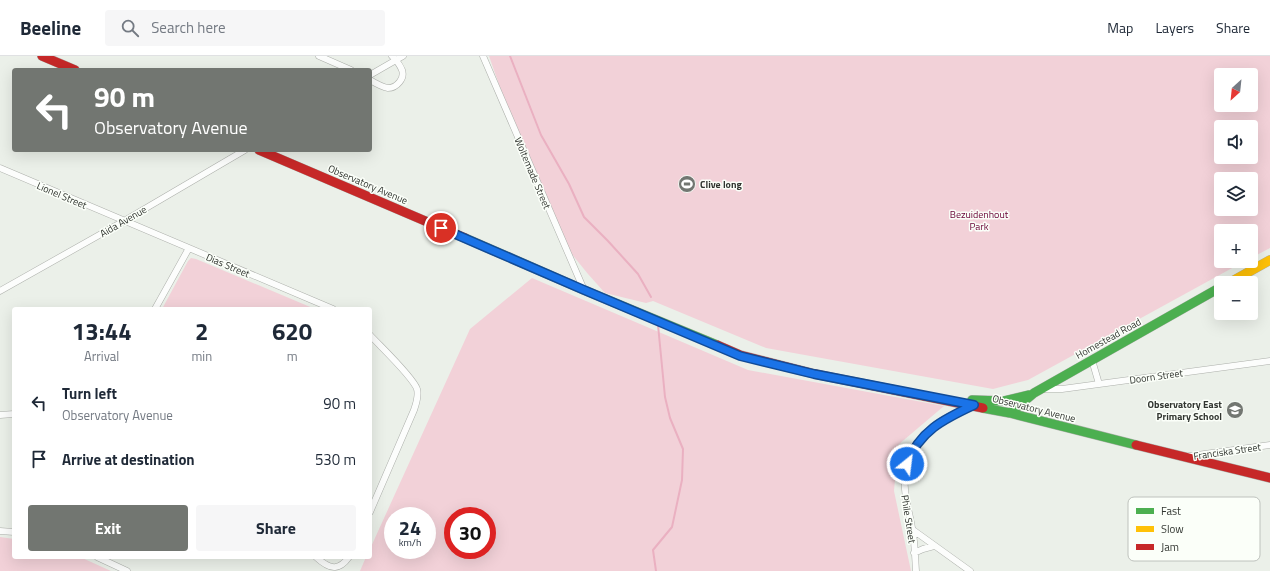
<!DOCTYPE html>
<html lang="en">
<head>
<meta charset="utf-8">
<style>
	body { margin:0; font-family:"Titillium Web",sans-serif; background:#f6f6f7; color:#1f2937; height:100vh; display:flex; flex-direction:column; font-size:15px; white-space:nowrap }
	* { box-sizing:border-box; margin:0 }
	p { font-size:13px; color:#747a83 }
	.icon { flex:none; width:22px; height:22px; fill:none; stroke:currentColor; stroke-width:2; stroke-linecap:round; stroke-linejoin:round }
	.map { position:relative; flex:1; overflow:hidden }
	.sheet { position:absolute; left:12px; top:251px; width:360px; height:252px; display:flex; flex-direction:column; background:#fff; border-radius:4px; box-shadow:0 4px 16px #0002 }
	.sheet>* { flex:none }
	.guide { position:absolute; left:12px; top:12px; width:360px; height:84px; border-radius:4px; box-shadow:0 4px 16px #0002; background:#727671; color:#fff; overflow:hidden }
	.needle { width:26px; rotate:207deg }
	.buttons { position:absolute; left:1214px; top:12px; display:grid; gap:8px }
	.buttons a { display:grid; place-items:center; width:44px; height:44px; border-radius:4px; background:#fff; box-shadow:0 4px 16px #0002; font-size:20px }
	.speed { position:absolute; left:384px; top:451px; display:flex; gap:8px; font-size:20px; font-weight:700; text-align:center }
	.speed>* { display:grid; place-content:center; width:52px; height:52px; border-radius:50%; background:#fff; box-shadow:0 4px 16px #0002; line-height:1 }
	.speed small { font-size:10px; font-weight:400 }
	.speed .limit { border:6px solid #d22; background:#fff; color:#111 }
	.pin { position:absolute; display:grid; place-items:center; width:34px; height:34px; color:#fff; margin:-17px; border:2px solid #fff; border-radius:50%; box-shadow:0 1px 4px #0007 }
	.me { position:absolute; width:44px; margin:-22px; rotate:29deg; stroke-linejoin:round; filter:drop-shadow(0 0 3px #0008) }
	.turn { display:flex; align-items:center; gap:14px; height:84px; padding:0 16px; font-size:18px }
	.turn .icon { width:52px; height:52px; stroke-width:2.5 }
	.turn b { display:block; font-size:28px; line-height:34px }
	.eta { display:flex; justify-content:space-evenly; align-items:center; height:68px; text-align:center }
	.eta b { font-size:24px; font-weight:700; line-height:28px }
	.button { display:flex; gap:8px; margin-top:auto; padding:8px 16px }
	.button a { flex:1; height:46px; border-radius:4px; background:#727671; color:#fff; font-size:16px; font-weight:700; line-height:46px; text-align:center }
	.button a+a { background:#f6f6f7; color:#1f2937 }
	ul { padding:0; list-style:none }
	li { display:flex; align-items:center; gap:12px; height:56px; padding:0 16px }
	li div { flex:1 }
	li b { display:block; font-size:15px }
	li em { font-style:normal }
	header { display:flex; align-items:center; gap:24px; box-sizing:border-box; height:56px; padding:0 20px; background:#fff; border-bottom:1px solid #e0e1e3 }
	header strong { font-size:19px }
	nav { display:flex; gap:22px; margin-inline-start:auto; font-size:14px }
	.search { width:280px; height:36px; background:#f6f6f7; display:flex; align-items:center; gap:10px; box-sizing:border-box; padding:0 14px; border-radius:4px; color:#747a83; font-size:15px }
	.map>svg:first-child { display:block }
	.green { fill:#f2d1d8; fill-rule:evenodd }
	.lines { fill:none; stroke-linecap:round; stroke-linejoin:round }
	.stream { stroke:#eab0c1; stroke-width:2 }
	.street-casing { stroke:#acafaa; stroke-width:7 }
	.fast-casing { stroke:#acafaa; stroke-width:10 }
	.slow-casing { stroke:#acafaa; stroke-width:10 }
	.jam-casing { stroke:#acafaa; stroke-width:10 }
	.street { stroke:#fcfdfc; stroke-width:6 }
	.fast { stroke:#4caf50; stroke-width:9 }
	.slow { stroke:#ffc107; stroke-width:9 }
	.jam { stroke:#c62828; stroke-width:9 }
	.route-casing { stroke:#114b97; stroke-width:10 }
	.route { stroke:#1a73e8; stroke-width:7 }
	.labels { text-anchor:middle; stroke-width:3; stroke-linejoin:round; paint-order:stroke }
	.street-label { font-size:10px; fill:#313530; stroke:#fbfff9 }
	.poi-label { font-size:10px; font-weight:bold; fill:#313530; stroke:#fbfff9; text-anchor:start }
	.park-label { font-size:10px; fill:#680034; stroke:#fbfff9 }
	.key { fill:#fbfff9; stroke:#bec2bd; stroke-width:1 }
	.key-label { font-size:11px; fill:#313530 }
</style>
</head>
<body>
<header>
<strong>Beeline</strong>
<div class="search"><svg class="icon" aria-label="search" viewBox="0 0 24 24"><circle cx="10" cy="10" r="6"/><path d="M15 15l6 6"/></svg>Search here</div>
<nav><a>Map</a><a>Layers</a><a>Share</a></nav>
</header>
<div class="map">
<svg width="1270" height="515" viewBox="0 0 1270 515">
	<rect width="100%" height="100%" fill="#ebf0e9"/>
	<path class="green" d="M489,0h781v192l-19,10v-27h-30v30h24l-217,119 -35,9 -227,-41 -113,-47 -7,2 -41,-10 -17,-19 -26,-32 -58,-143zM1221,19h30v30h-30zM1221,71h30v30h-30zM1221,123h30v30h-30z
		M191,202l5,1 119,50h-153l26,-48z
		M532,222l216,92 196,36 -46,39 -4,46 17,80h-551l6,-14h4v-8l100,-220zM393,460h34v34h-34zM453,460h34v34h-34z
		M0,481l14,2v18h66l31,14h-111z"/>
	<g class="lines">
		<path class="stream" d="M510,0l31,79 28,49 15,33 24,24 30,33 13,23
			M656,515l-3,-21 19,-23 10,-47 1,-31 -13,-31 -5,-21 -7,-72"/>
		<g class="street-casing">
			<path id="street" d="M319,0l32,14
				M483,0l101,234
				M370,19l33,-19
				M370,24c5,3 12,7 18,8 9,0 17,-10 14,-18 -2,-5 -6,-10 -10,-14
				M0,112l333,141
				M0,235l124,-70 121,-71
				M155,253l34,-61
				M370,279c10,11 43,42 47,54 2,7 -1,15 -3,21l-44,102
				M1092,304l7,24
				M1041,333h21l208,-28
				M0,359l14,-1
				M1190,400l80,-11
				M913,474l57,41
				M0,475l14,1
				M914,497l9,-4 11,-3
				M97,501l30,14
				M316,501c14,13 23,14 33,0
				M916,515c-1,-14 -1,-29 -4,-43 -2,-13 -6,-25 -7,-39 -3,-26 12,-52 34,-67 10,-7 22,-11 33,-16"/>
		</g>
		<g class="fast-casing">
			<path id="fast" d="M465,182l119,52 133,55
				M972,344l32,1 25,-6
				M983,352l27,5 126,32
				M1010,357l24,-20 187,-106"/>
		</g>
		<g class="slow-casing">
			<path id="slow" d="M1229,227l41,-23"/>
		</g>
		<g class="jam-casing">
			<path id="jam" d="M42,0l33,14
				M259,94l206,88
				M717,289l23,10 75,19 168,34
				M1136,389l134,33"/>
		</g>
		<use href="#street" class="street"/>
		<use href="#fast" class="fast"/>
		<use href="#slow" class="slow"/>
		<use href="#jam" class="jam"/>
	</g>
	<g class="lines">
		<g class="route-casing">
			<path id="route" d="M441,172l143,62 156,66 74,18 160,31c-30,14 -55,26 -67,59"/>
		</g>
		<use href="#route" class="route"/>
	</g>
	<defs>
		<g id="stadium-disc" transform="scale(0.9)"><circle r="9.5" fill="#727671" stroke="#fbfff9"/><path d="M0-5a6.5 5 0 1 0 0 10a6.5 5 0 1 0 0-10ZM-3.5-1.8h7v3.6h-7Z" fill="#fff"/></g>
		<g id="school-disc" transform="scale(0.9)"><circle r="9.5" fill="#727671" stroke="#fbfff9"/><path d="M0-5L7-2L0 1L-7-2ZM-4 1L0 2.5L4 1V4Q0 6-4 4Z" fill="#fff"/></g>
	</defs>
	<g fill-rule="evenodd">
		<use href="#stadium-disc" x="687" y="128"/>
		<use href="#school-disc" x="1235" y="354"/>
	</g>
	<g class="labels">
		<g class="street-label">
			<text transform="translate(533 117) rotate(67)" y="4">Woltemade Street</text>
			<text transform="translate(368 128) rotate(23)" y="4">Observatory Avenue</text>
			<text transform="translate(62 139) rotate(23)" y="4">Lionel Street</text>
			<text transform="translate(123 165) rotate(-30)" y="4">Aida Avenue</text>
			<text transform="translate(228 209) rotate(23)" y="4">Dias Street</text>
			<text transform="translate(1108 282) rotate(-29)" y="4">Homestead Road</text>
			<text transform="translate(1156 320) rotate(-8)" y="4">Doorn Street</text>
			<text transform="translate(1034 352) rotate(14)" y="4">Observatory Avenue</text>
			<text transform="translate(1227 395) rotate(-8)" y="4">Franciska Street</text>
			<text transform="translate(909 463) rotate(81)" y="4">Phile Street</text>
		</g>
		<g class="poi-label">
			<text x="700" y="132">Clive long</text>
			<text x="1222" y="352" text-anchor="end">Observatory East<tspan x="1222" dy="12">Primary School</tspan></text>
		</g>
		<g class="park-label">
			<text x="979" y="162">Bezuidenhout<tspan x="979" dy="12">Park</tspan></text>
		</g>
	</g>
	<rect x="1128" y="441" width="132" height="64" rx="6" class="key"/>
	<rect x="1136" y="452" width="18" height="6" fill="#4caf50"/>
	<rect x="1136" y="470" width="18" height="6" fill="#ffc107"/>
	<rect x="1136" y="488" width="18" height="6" fill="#c62828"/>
	<g class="key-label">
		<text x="1161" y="459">Fast</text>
		<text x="1161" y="477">Slow</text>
		<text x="1161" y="495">Jam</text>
	</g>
</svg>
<div class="buttons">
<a><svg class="needle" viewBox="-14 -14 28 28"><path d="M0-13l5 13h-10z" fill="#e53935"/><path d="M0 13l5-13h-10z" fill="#747a83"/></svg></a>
<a><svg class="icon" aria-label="sound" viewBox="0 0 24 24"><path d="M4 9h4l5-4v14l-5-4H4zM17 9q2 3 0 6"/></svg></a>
<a><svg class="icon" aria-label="layers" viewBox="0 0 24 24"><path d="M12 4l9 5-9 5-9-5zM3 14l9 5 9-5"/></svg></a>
<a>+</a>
<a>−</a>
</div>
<div class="speed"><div>24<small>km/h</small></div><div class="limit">30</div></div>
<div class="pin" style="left:441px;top:172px;background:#d93025"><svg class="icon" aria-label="arrive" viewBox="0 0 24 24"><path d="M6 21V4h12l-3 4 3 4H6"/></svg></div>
<svg class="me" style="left:907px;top:408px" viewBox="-20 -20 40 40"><circle r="17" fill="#1a73e8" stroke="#fff" stroke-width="3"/><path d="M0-11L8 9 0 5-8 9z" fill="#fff"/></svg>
<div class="guide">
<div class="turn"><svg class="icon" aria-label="left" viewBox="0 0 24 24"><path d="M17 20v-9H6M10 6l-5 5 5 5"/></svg><div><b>90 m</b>Observatory Avenue</div></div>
</div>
<section class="sheet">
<div class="eta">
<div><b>13:44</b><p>Arrival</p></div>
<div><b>2</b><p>min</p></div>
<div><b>620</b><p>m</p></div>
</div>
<ul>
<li><svg class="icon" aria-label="left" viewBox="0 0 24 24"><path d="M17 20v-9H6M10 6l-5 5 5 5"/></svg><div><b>Turn left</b><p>Observatory Avenue</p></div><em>90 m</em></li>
<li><svg class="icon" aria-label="arrive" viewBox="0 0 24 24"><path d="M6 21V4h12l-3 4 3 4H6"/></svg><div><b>Arrive at destination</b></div><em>530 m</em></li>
</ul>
<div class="button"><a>Exit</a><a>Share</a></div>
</section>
</div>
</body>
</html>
